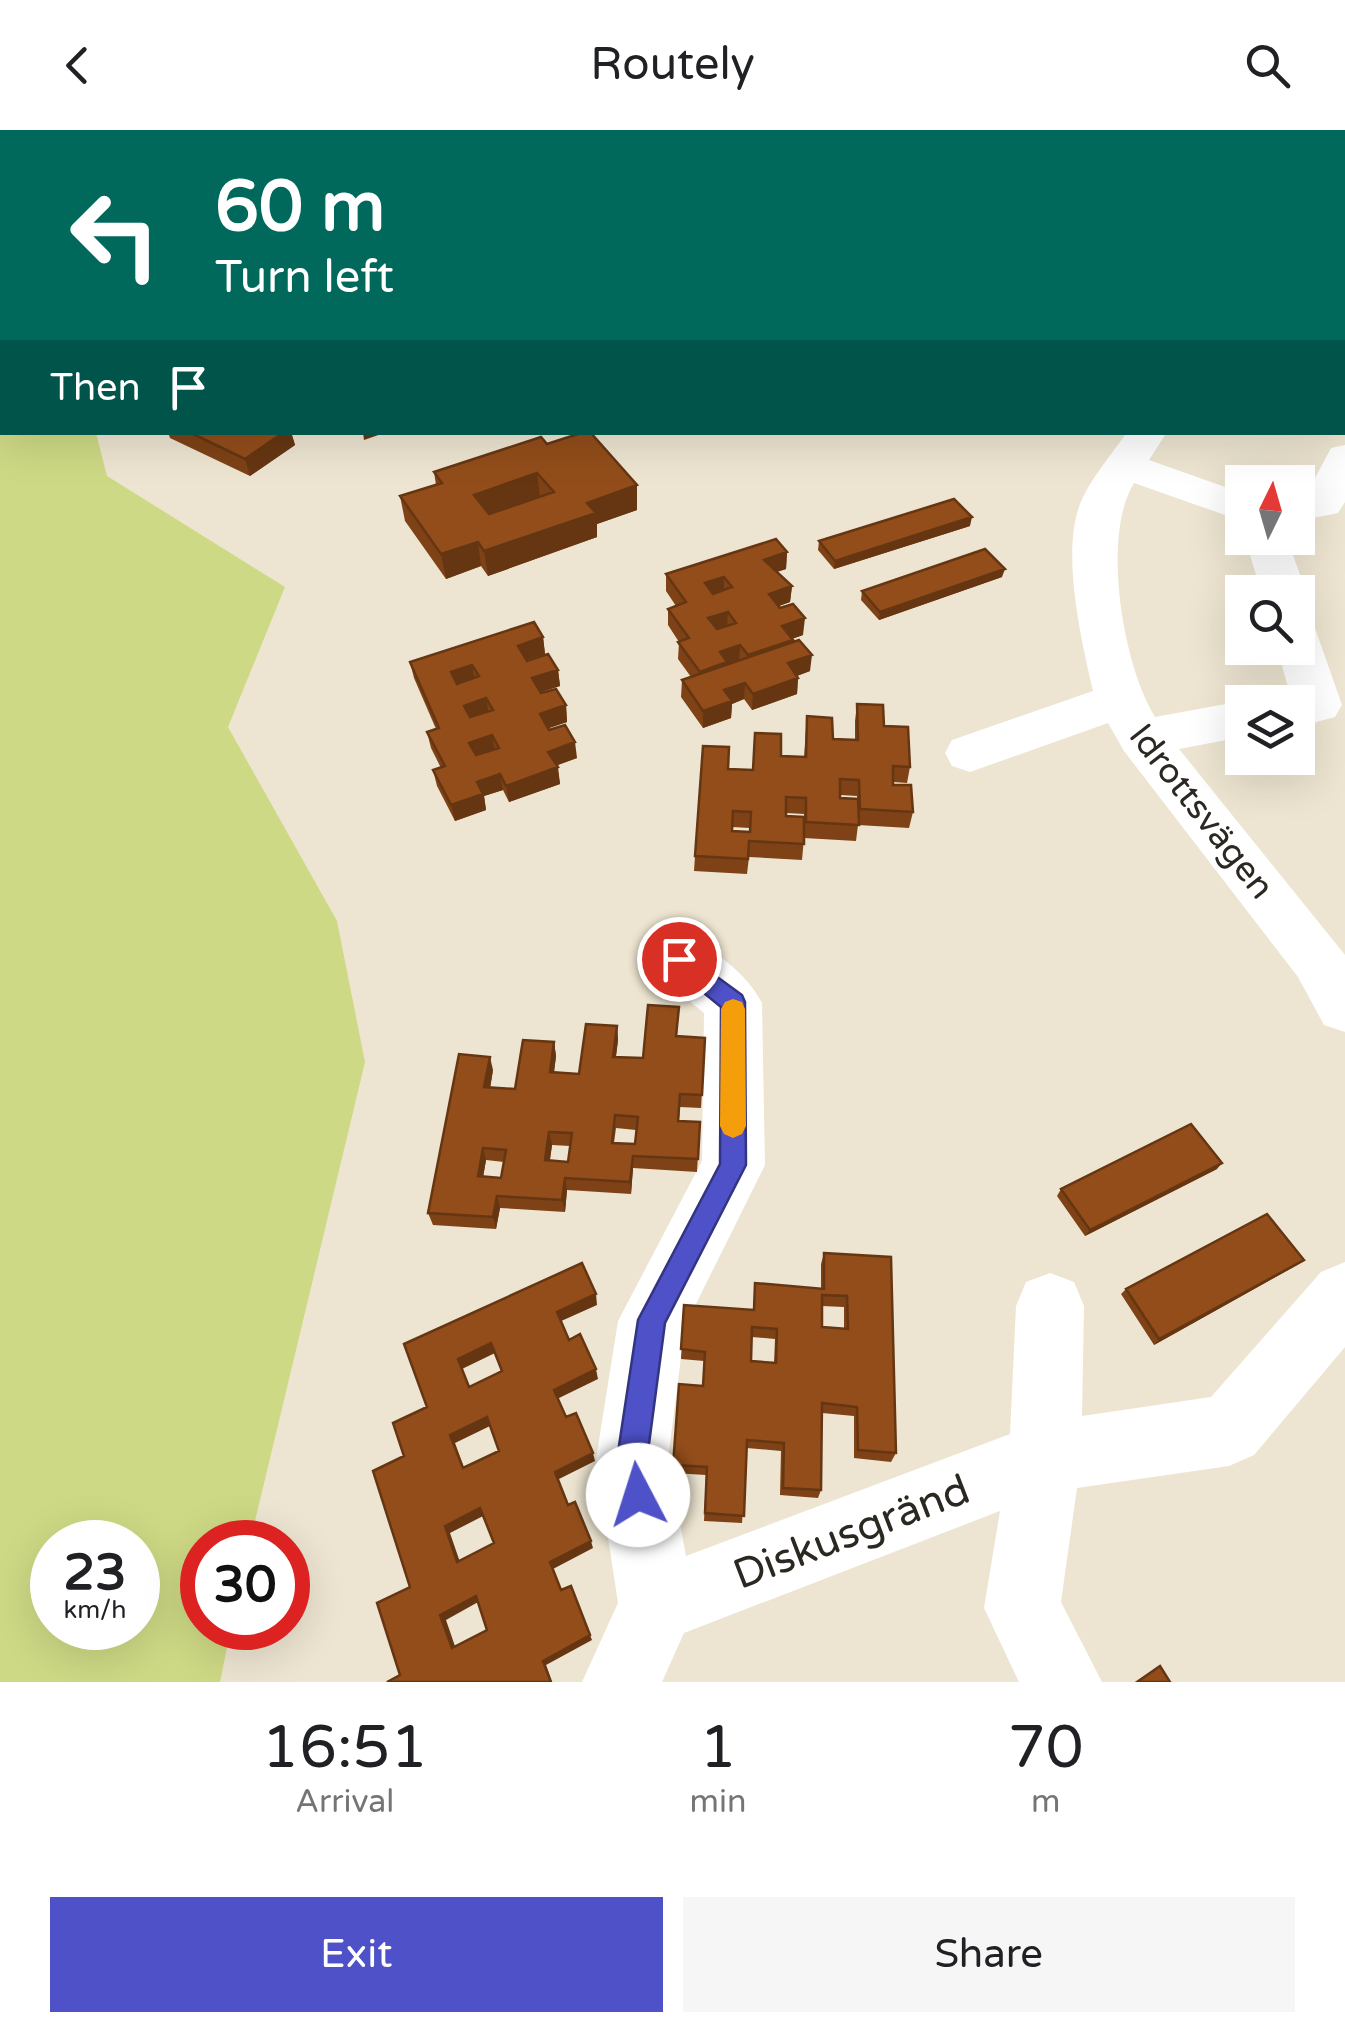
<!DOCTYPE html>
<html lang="en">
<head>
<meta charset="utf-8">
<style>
	body { margin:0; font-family:"Varela Round",sans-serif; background:#f6f6f6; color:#202124; height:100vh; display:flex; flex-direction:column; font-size:38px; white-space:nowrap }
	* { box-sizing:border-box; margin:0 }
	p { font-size:32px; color:#757577 }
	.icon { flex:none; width:55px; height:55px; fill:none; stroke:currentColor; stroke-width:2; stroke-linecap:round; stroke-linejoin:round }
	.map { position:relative; height:1552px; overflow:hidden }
	.sheet { display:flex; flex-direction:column; background:#fff; flex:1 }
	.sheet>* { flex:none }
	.hud { position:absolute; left:0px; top:0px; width:1345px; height:305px; box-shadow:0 10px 40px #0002; background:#00695c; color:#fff; overflow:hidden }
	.needle { width:65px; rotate:5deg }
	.fabs { position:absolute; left:1225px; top:335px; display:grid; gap:20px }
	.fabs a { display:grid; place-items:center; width:90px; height:90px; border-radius:0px; background:#fff; box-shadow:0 10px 40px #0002; font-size:50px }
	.speed { position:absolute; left:30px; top:1390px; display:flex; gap:20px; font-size:50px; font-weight:700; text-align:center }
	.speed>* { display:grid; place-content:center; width:130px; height:130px; border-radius:50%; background:#fff; box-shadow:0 10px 40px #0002; line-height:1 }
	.speed small { font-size:25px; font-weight:400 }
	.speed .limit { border:15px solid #d22; background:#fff; color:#111 }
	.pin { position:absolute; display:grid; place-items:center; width:85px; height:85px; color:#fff; margin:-42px; border:5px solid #fff; border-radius:50%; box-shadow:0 2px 10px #0007 }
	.me { position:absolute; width:110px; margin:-55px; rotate:355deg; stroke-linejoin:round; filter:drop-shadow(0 0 8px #0008) }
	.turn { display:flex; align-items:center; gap:35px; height:210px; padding:0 50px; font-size:45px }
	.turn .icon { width:130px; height:130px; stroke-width:2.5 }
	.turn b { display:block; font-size:70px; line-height:85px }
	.then { display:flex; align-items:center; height:95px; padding:0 50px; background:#0003; gap:20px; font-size:38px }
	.eta { display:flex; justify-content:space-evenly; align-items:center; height:170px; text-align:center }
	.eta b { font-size:60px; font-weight:600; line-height:70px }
	.cta { display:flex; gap:20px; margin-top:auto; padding:20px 50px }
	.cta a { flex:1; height:115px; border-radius:0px; background:#4e51c7; color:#fff; font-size:40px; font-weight:600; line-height:115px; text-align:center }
	.cta a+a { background:#f6f6f6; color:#202124 }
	header { display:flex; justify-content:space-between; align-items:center; height:130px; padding:0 50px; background:#fff; font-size:45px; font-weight:600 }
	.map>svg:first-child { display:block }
	.green { fill:#ced985; fill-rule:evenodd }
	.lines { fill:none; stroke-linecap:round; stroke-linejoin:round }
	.minor { fill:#fff; fill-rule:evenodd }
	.wall { fill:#7e4216; fill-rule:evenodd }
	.shaded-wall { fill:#663612 }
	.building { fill:#924d1a; stroke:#663612; stroke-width:2.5; fill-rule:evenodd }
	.route { fill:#4e51c7; stroke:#333581; stroke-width:2.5 }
	.slow { fill:#f59e0b }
	.labels { text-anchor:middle; stroke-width:10; stroke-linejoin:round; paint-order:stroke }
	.street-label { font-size:35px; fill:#2b2821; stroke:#fff }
	.near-street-label { font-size:42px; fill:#2b2821; stroke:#fff }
</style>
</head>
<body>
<header><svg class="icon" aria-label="back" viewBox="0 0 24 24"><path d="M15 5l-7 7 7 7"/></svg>Routely<svg class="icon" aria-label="search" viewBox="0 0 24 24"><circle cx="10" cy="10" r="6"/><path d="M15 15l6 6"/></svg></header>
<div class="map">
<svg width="1345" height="1552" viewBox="0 0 1345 1552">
	<rect width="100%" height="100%" fill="#ede5d1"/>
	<path class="green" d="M0,140l2,162 94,1 11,43 178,111 -57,140 109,194 28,141 -115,480h-48v86h29l-11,54h-220zM52,1412h86v86h-86z"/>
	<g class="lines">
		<path class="minor" d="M1345,25v22h-3v-21z
			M1342,125h3v22l-3,-1z
			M1342,256l3,1v30l-3,-1z
			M1127,302h40l-18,28 93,33v28l-108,-38c-33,53 -11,183 21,234l87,-16 4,1h-4v35l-63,12 166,206v77l-21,-7 -26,-48 -174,-226 -16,-28 -138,49 -18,-6 -7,-13 7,-13 141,-49c-12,-52 -34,-145 -10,-194 12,-24 29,-43 44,-65z
			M1345,315v57l-7,11 -40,8v-26l9,-2 24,-45z
			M1245,408h42l19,54 -7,11 -1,-11h-37z
			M1298,493l17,5 27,77 -7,12 -37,10v-25h-21l4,-5 9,-3 -13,-46h21z
			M679,805c32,11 68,38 83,68l3,162 -80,161 -17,133 18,97 324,-122 6,-128 10,-24 24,-9 24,9 10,24 -2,110 129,-19 110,-125 24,-10v85l-91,108 -25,11 -152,22 -16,114 41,80h-83l-35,-74 16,-97 -316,122 -22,49h-80l36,-79 -22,-144 22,-138 84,-160 2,-148 -45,-37 -8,-17 8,-17z"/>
	</g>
	<path class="wall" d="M262,0h205l-5,2h-199z
		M168,302h123l4,13 -45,31 -80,-38z
		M547,314l90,41v25l-40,14v13l-109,39 -7,-10 -35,13 -41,-58 -5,-25 36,-11 -2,-13z
		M970,396l-136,43 -16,-19 1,-9z
		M787,422l-1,17 -9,3 15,14 -2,16 -11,4 24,29 -11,4 18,32 -13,5 1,2 -1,16 -45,16 -8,-11 -12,5 -1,14 -28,10 -22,-31 1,-17 9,-3 -13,-18 1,-17 -11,-17v-16l8,-3 -10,-15v-17z
		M1002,447l-123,43 -18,-20 1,-9z
		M543,507l2,17 -18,6 31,10 2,16 -19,6 25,13 1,17 -19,6 29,30 -20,7 3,19 -51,18 -6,-12 -19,6 2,14 -31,11 -18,-35 -4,-16 8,-2 -10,-20 -4,-16 9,-3 -22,-51 -4,-16z
		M857,574l27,22 26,41 -3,16 -14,-1v3l20,27 -4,16 -51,-3 -2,16 -52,-3 -2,22 -53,-3 -2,17 -53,-3 1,-15 33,-87 24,1 29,-14 23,1 3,-41 26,23 22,1v-19zM840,665l17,1v3l-17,-1zM786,683l18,1v3l-18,-1zM732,697l18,1v4l-18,-1z
		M679,877l-2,29 28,2 -4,70 -21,-1 -1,14 21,1 -3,50 -64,-4 -2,26 -64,-4 -2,22 -65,-4 -4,21 -63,-4 -5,-12 65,-143 -3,18 25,1 39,-47 2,14 -2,17 25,1 38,-48 1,14 -2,17 27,1zM616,998l20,2 -1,14 -21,-1zM552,1015l18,1 -2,16 -18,-2zM486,1030l18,2 -3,16 -18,-1z
		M1217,1039l-132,67 -28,-40 4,-7z
		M824,1123l67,4 5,196 -5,9 -37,-4v-42l-32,-3 -1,77 -3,8 -38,-3 1,-44 -34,-3 -5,75 -38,-2 2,-46 -33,-2v-8l30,-79 1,-25 -23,-2 3,-54 69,5 2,-27 66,6v-25zM822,1176l22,1v22l-22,-2zM752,1207l23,2 -1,24 -23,-2z
		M1297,1135l-143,80 -33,-51 5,-5z"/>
	<path class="shaded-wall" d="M92,0h49l-30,2h-18z
		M370,0h21v2h-27z
		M404,0h63l-5,2h-57z
		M2,38v17l-1,1 -1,-17z
		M284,302h7l4,13 -45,31 -5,-17z
		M363,302h24l-23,8z
		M537,343l3,24 -63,22 -3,-24z
		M637,355v25l-40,14v13l-109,39 -4,-25 103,-48z
		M972,387l-2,9 -136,43 1,-8z
		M478,412l3,24 -35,13 -5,-25z
		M787,422l-1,17 -23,7 1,-16z
		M1005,439l-3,8 -123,43 1,-8z
		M724,447v17l-19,6v-17z
		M792,456l-2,16 -22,8 1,-16z
		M728,482l-1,16 -19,6v-16z
		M805,488l-2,17 -23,8 2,-17z
		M543,507l2,17 -25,8 -2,-16z
		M793,510l-2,16 -44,15 1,-16z
		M740,515l-1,16 -40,27 1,-16 20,-20z
		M812,525l-2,16 -24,9 2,-17z
		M472,535l3,17 -21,6 -3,-16z
		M558,540l2,16 -26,8 -2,-16z
		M798,548l-1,16 -45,16 1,-16z
		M745,553l-1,16 -12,5 -1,14 -28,10v-17l21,-21z
		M486,568l3,17 -22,7 -3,-16z
		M566,575l1,17 -26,9 -1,-17z
		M492,605l3,17 -23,7 -3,-16z
		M575,612l2,16 -27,10 -2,-16z
		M558,637l2,17 -51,18 -3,-16z
		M500,644l3,16 -19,6 2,14 -31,11 -4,-16 26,-23z
		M617,896l1,14 -4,30 -1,-13z
		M554,912l2,14 -4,30 -2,-14z
		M490,927l3,13 -5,31 -4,-14z
		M549,1002l3,13 -4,27 -3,-12z
		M483,1018l3,12 -5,29 -3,-13z
		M633,1026v12l-2,26 -1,-12z
		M1222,1033l-5,6 -132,67 5,-6z
		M565,1048l2,12 -2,22 -3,-12z
		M497,1066l3,12 -4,21 -3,-12z
		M1304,1130l-7,5 -143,80 5,-6z
		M596,1164l1,11 -38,17 -2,-10z
		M491,1213l4,10 -33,16 -4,-10z
		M596,1239l2,10 -41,20 -3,-9z
		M487,1287l3,9 -35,17 12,33 -17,-41z
		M593,1323l2,8 -38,19 -2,-8z
		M480,1378l5,7 -35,18 12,35 -5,-6 -12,-36z
		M591,1411l2,7 -40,21 -3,-7z
		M476,1466l4,5 -34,19 11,32 -5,-4 -12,-33z
		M590,1505l2,5 -46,25 6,17h-1l-8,-21z"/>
	<path class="building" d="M0,0h21l1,2h-20v8h-2z
		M115,0h48l1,2h-53l-1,-1z
		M297,0h73l-6,2h-73z
		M484,0h84l-6,2h-84z
		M634,0h35l7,2h-47z
		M0,14h2v24l-2,1z
		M189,302h95l-39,27z
		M584,302h6l47,53 -50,18 9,10 -112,38 -6,-9 -37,12 -41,-58 42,-13 -8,-11 107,-35 6,7zM537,343l17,19 -65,22 -15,-19z
		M954,369l18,18 -137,44 -16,-20z
		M776,409l11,13 -23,8 28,26 -23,8 11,14 13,-4 12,14 -23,8 11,14 -45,15 -8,-10 -20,7 7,10 -27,10 -22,-30 11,-4 -21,-29 18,-7 -20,-28zM724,447l8,10 -19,7 -8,-11zM728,482l8,11 -19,6 -9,-11z
		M985,419l20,20 -125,43 -18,-21z
		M534,492l9,15 -25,9 9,15 21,-7 10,16 -26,8 9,15 15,-4 10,16 -26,9 9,16 16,-5 10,17 -27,10 10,15 -52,19 -6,-12 -23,8 6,12 -32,11 -18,-35 12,-4 -18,-34 12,-4 -29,-66zM472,535l7,11 -22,8 -6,-12zM486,568l7,12 -23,7 -6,-11zM492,605l7,13 -23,7 -7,-12z
		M799,510l13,15 -24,8 10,15 -45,16 -8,-11 -21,7 8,11 -29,10 -21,-31z
		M857,574l26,1 1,21 24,1 2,40 -17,-1v19h18l2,27 -53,-3 -1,-29 -19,-1v19l18,1 1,26 -53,-3v-24l-20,-1v19l18,1v27l-55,-3 -1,18 -53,-3 8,-110 26,1 -1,22 25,1 2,-37 26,1v22l25,1 1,-41 25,2 1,21 25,1zM733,681l18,1 -1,20 -18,-1z
		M648,875l31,2 -3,29 29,2 -3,57 -22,-1 -2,27 22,1 -2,37 -65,-3 -3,26 -65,-4 -3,22 -65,-4 -4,21 -65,-4 31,-159 31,3 -6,30 31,2 8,-49 31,2 -4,30 29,2 7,-50 31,2 -4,31 30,1zM615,985l23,2 -3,27 -23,-1zM549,1002l23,1 -4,29 -23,-2zM483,1018l23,2 -5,28 -23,-2z
		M1191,994l31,39 -132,67 -29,-41z
		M1267,1084l37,46 -145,79 -33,-50z
		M824,1123l67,4 5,196 -38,-3 -1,-43 -35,-4 -1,87 -38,-2 1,-45 -37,-3 -3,76 -39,-3 2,-46 -34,-2 6,-81 24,2 2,-34 -24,-3 3,-44 70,5 1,-27 69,6zM822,1165l25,1 1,33 -26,-2zM752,1197l25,2 -1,34 -25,-2z
		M582,1133l14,31 -39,18 12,28 11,-6 16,35 -42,21 12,27 10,-4 17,40 -38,19 13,33 7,-3 16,39 -41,21 11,28 10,-4 19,49 -47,26 8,21h-164l13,-7 -23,-72 33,-16 -37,-116 31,-15 -11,-33 34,-16 -23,-63zM491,1213l11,28 -33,16 -11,-28zM487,1287l12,34 -36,17 -13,-33zM480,1378l14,35 -37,19 -12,-36zM476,1466l11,34 -35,18 -12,-33z
		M1160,1536l10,16h-33z"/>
	<path class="route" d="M679,819l63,46 3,7 1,163 -81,158 -18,136 6,36 -4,11 -11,4 -10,-4 -11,-47 21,-139 82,-156 1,-157 -50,-41 -3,-7 3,-7z"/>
	<path class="slow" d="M733,869l9,3 3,7 1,117 -4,8 -9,4 -9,-4 -4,-8 1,-117 4,-7z"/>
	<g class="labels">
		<g class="street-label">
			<text transform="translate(1202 681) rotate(52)" y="12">Idrottsvägen</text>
		</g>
		<g class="near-street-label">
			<text transform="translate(851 1401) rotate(-21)" y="15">Diskusgränd</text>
		</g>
	</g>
</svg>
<div class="fabs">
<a><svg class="needle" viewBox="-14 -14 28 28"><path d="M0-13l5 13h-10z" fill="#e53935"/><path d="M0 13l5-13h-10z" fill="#757577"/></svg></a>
<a><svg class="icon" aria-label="search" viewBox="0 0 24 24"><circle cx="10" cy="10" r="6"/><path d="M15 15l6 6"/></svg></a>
<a><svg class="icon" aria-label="layers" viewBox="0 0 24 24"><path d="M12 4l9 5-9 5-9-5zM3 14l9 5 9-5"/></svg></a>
</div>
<div class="speed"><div>23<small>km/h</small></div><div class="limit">30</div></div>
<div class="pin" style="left:679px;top:829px;background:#d93025"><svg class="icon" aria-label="arrive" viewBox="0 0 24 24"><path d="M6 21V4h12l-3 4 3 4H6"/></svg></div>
<svg class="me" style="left:638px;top:1365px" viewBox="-20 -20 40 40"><circle r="19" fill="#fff"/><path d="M0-13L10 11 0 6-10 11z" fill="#4e51c7"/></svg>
<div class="hud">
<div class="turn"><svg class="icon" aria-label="left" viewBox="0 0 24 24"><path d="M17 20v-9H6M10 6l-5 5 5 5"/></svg><div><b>60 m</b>Turn left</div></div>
<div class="then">Then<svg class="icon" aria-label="arrive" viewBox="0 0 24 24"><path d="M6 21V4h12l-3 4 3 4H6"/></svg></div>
</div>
</div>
<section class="sheet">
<div class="eta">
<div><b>16:51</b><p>Arrival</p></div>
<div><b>1</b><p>min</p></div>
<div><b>70</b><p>m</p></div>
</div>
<div class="cta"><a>Exit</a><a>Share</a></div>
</section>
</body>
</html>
